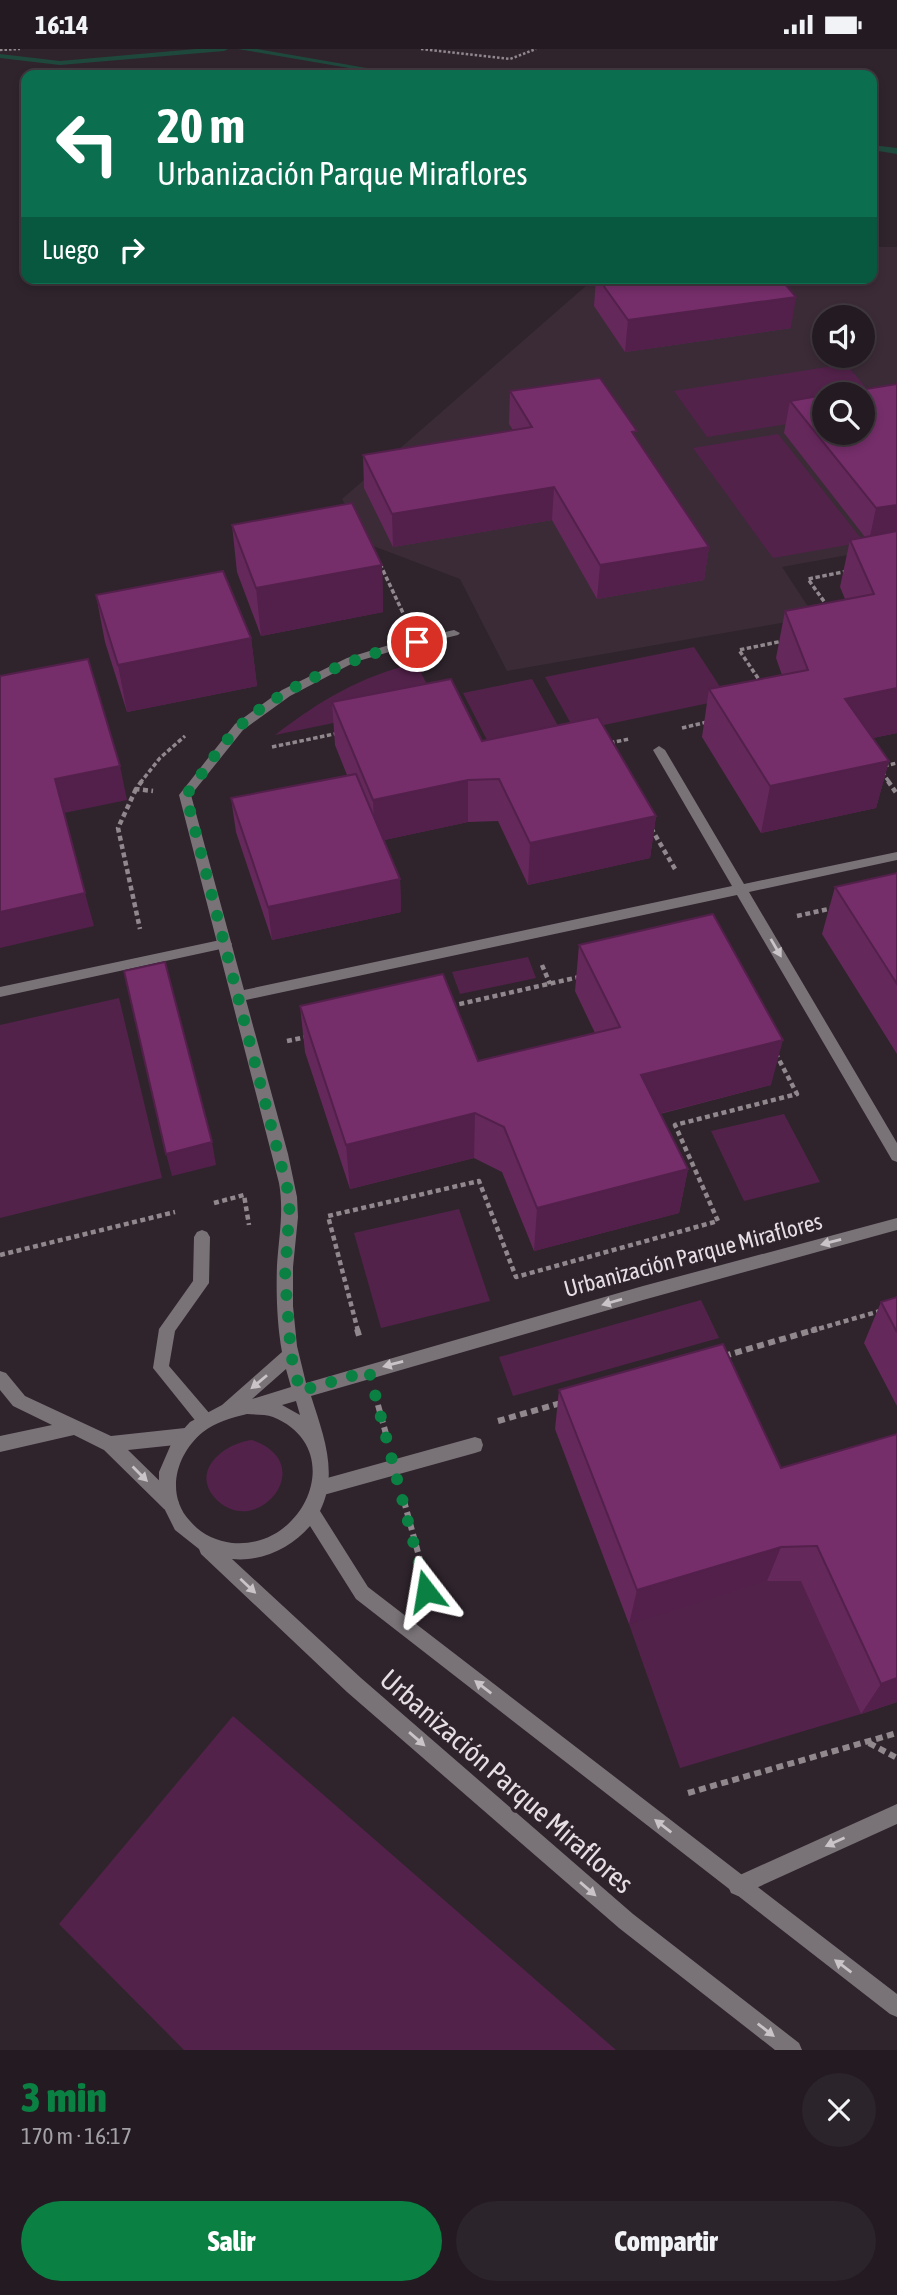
<!DOCTYPE html>
<html lang="es">
<head>
<meta charset="utf-8">
<style>
	body { margin:0; font-family:"Asap Condensed",sans-serif; background:#2b242a; color:#f1f3f6; height:100vh; display:flex; flex-direction:column; font-size:26px; white-space:nowrap }
	* { box-sizing:border-box; margin:0 }
	p { font-size:23px; color:#a3a1a5 }
	.icon { flex:none; width:38px; height:38px; fill:none; stroke:currentColor; stroke-width:2; stroke-linecap:round; stroke-linejoin:round }
	.map { position:relative; height:2001px; overflow:hidden }
	.side { display:flex; flex-direction:column; background:#231b21; flex:1 }
	.side>* { flex:none }
	.guide { position:absolute; left:21px; top:21px; width:856px; height:214px; border-radius:14px; box-shadow:0 4px 10px #0003,0 0 0 2px #40393f; background:#0b6e4f; color:#fff; overflow:hidden }
	.controls { position:absolute; left:812px; top:256px; display:grid; gap:14px }
	.controls a { display:grid; place-items:center; width:63px; height:63px; border-radius:50%; background:#231b21; box-shadow:0 4px 10px #0003,0 0 0 2px #40393f; font-size:35px }
	.pin { position:absolute; display:grid; place-items:center; width:60px; height:60px; color:#fff; margin:-30px; border:4px solid #fff; border-radius:50%; box-shadow:0 2px 7px #0007 }
	.me { position:absolute; width:77px; margin:-38px; rotate:346deg; stroke-linejoin:round; filter:drop-shadow(0 0 5px #0008) }
	.turn { display:flex; align-items:center; gap:24px; height:147px; padding:0 21px; font-size:32px }
	.turn .icon { width:91px; height:91px; stroke-width:2.5 }
	.turn b { display:block; font-size:49px; line-height:60px }
	.then { display:flex; align-items:center; height:66px; padding:0 21px; background:#0003; gap:14px; font-size:26px }
	.round { display:grid; place-items:center; flex:none; width:74px; height:74px; border-radius:37px; background:#2b242a }
	.head { display:flex; align-items:center; justify-content:space-between; height:119px; padding:0 21px }
	h1 { font-size:42px; font-weight:800; line-height:52px; color:#0b8043 }
	.primary-button { display:flex; gap:14px; margin-top:auto; padding:14px 21px }
	.primary-button a { flex:1; height:80px; border-radius:42px; background:#0b8043; color:#fff; font-size:28px; font-weight:800; line-height:80px; text-align:center }
	.primary-button a+a { background:#2b242a; color:#f1f3f6 }
	.status { display:flex; justify-content:space-between; align-items:center; height:49px; padding:0 35px; background:#231b21; direction:ltr }
	.status svg { height:19px; fill:currentColor }
	.map>svg:first-child { display:block }
	.built { fill:#3b2b37; fill-rule:evenodd }
	.green { fill:#53224b }
	.lines { fill:none; stroke-linecap:round; stroke-linejoin:round }
	.stream { fill:#1f483c; fill-rule:evenodd }
	.path-far3 { stroke:#91888e; stroke-width:2.5; stroke-dasharray:2.5 2; stroke-linecap:butt }
	.path-far2 { stroke:#91888e; stroke-width:3.5; stroke-dasharray:4.5 2.5; stroke-linecap:butt }
	.path-far1 { stroke:#91888e; stroke-width:4.5; stroke-dasharray:5 3.5; stroke-linecap:butt }
	.path { stroke:#91888e; stroke-width:6; stroke-dasharray:7 4.5; stroke-linecap:butt }
	.service { fill:#797378; fill-rule:evenodd }
	.minor { fill:#797378; fill-rule:evenodd }
	.wall { fill:#65285b }
	.shaded-wall { fill:#52204a }
	.building { fill:#752e6a; stroke:#52204a; stroke-width:2 }
	.oneway { fill:#cac3c8 }
	.route { stroke:#0b8043; stroke-width:12; stroke-dasharray:0 21.6 }
	.labels { text-anchor:middle; stroke-width:7; stroke-linejoin:round; paint-order:stroke }
	.street-label { font-size:23px; fill:#e5dee3; stroke:#2f242c }
	.near-street-label { font-size:28px; fill:#e5dee3; stroke:#2f242c }
</style>
</head>
<body>
<div class="status"><b>16:14</b><svg viewBox="0 0 49 12"><path d="M0 12V9h3v3zM5 12V6h3v6zM10 12V3h3v9zM15 12V0h3v12zM26 1h20v11H26zM47 4h2v5h-2z"/></svg></div>
<div class="map">
<svg width="897" height="2001" viewBox="0 0 897 2001">
	<rect width="100%" height="100%" fill="#2f242c"/>
	<path class="built" d="M872,198h25v299l-115,21 33,50 -308,54 -47,-92 -92,-35 -26,-45 253,-221h277zM824,268h39v38h-39zM824,345h39v38h-39z"/>
	<path class="green" d="M846,315l38,45 -21,-15h-39v24l-117,19 -33,-46z
		M778,385l86,108 -91,16 -80,-110z
		M694,598l34,52 -153,32 -30,-54z
		M416,614l20,39 -161,33c46,-35 84,-58 141,-72z
		M532,630l30,54 -71,15 -28,-55z
		M528,908l8,21 -76,16 -8,-22z
		M119,949l43,180 -162,40v-193z
		M784,1065l36,68 -76,19 -33,-70z
		M459,1160l31,92 -109,27 -27,-95z
		M701,1251l18,38 -206,58 -14,-39z
		M252,1391c70,24 3,102 -37,58 -25,-28 10,-55 37,-58z
		M827,1513v76l34,76 -181,54 -51,-144z
		M233,1667l383,334h-432l-125,-126z"/>
	<g class="lines">
		<path class="stream" d="M196,0h32l-4,2 -164,14 -60,-7v-4l60,7z
			M238,0h19l150,26h-17z
			M872,96l25,3v6l-25,-4z"/>
		<path class="path-far3" d="M421,0l89,10 26,-10
			M0,1l20,-1"/>
		<path class="path-far2" d="M380,515l23,49
			M828,558l-20,-28 40,-8
			M762,635l-23,-34 44,-9
			M682,679l25,-6
			M610,694l19,-4
			M272,698l67,-14
			M884,717l13,-3
			M882,723l8,11
			M140,734l20,-25 25,-22"/>
		<path class="path-far1" d="M142,732l-6,8 17,2
			M888,732l9,13
			M136,740l-18,39 22,101
			M651,779l24,41
			M797,867l36,-8
			M542,916l8,19
			M451,957l128,-29
			M287,992l19,-4
			M214,1154l30,-8 5,30
			M0,1206l175,-43
			M358,1282l-30,-115 151,-35 37,96 202,-56 -43,-96 122,-31 -21,-40
			M811,1282l69,-20"/>
		<path class="path" d="M357,1280l3,10
			M724,1307l93,-27
			M378,1356l8,29
			M498,1372l63,-18
			M404,1452l25,92
			M869,1694l28,15
			M688,1744l209,-60"/>
		<path class="service" d="M225,890l5,2 2,3 -2,3 -230,50v-10z
			M202,1181l5,2 3,5 -1,46 -34,48 -6,35 41,48 2,5 -2,5 -6,3 -6,-3 -45,-56 6,-39 34,-48 1,-44 3,-5z
			M0,1322l6,2 19,23 86,40 74,-8 6,3 2,5 -2,5 -6,3 -57,6 48,47 3,6 -3,6 -6,2 -6,-2 -60,-59 -30,-15 -74,17v-16l52,-11 -39,-19 -13,-16z
			M475,1388l6,2 2,6 -2,6 -6,2 -155,43 -6,-2 -3,-6 3,-6 6,-2z
			M897,1755v20l-152,69 -7,3 -7,-3 -3,-7 3,-7z"/>
		<path class="minor" d="M454,581l6,3 -2,2 -62,15 -41,12 -65,34 -47,34 -52,65 53,195 488,-104 -79,-136 6,-4 6,4 79,134 153,-32v8l-148,32 148,251v19l-5,-2 -155,-265 -491,105 42,154 9,43 1,20 -5,50v39l4,40 9,37 337,-97 254,-68v12l-254,70 -332,96c12,38 28,77 9,115l48,76 529,407v23l-7,-3 -534,-415 -46,-73c-19,22 -48,36 -78,33l129,119 272,236 166,129 3,7h-27l-156,-122 -272,-236 -146,-138 -2,-5 -24,-19 -16,-32v-26l13,-30 18,-20 32,-17 60,-53c-5,-28 -6,-58 -5,-87 2,-29 7,-54 2,-82l-100,-388 56,-71 47,-34 65,-32 42,-13zM286,1320l5,18 -39,12zM296,1352l4,14 -18,-10zM247,1365c8,1 19,0 26,3 76,31 32,133 -41,126 -16,-2 -31,-9 -42,-22 -25,-27 -14,-67 13,-89 13,-10 28,-14 44,-18z"/>
	</g>
	<path class="wall" d="M596,229h184l11,50 -166,24 -31,-46z
		M897,335v349l-24,5 16,23 -13,47 -115,25 -59,-96 7,-48 73,-14 -6,-17 9,-47 60,-12 -5,-12 10,-47 15,-3 -81,-104 6,-32z
		M510,342l126,46 73,110 -5,33 -107,19 -45,-79 -159,27 -29,-59 -1,-33 150,-25 -4,-6z
		M232,476l150,40 1,47 -122,24 -24,-64z
		M96,546l155,43 6,48 -130,26 -22,-70z
		M332,653l150,39 174,75 -6,42 -122,27 -30,-64 -30,1 -84,18 16,39 1,33 -129,28 -36,-108 -5,-34 116,-23 -12,-30z
		M897,824v181l-75,-120 13,-47z
		M579,896l192,140 -111,29 28,55 -9,44 -145,38 -32,-79 -28,-14 -124,31 -45,-137 -5,-46 178,55 117,-28 -20,-42z
		M897,1248v109l-33,-63 17,-41z
		M559,1341l222,78 116,-34v268l-36,12 -60,-133h-34l-138,43 -74,-195z"/>
	<path class="shaded-wall" d="M796,248l-5,31 -166,24 3,-32z
		M554,438l-2,33 -159,27 -1,-33z
		M897,456v31l-28,5 7,-33z
		M709,498l-5,33 -107,19 3,-34z
		M382,516l1,47 -122,24 -5,-48z
		M251,589l6,48 -130,26 -9,-47z
		M897,639v45l-63,13 11,-47z
		M889,712l-13,47 -115,25 9,-47z
		M120,717l7,34 -63,13 -9,-34z
		M468,731v42l-93,20 -2,-42z
		M656,767l-6,42 -122,27 2,-42z
		M400,830l1,33 -129,28 -4,-33z
		M85,844l9,33 -94,22v-36z
		M783,991l-12,45 -137,35 7,-45z
		M475,1064l-1,45 -124,31 -4,-44z
		M212,1093l4,23 -44,11 -6,-22z
		M688,1120l-9,44 -145,38 3,-43z
		M781,1498l-14,34 -138,43 8,-34z
		M897,1629v24l-36,12 20,-30z"/>
	<path class="building" d="M598,229h182l16,19 -168,23z
		M600,329l37,53 -5,1 77,115 -109,18 -46,-78 -162,27 -29,-59 169,-28 -22,-36z
		M897,335v121l-21,3 -86,-107 34,-6v37h39v-38h-28z
		M352,454l30,62 -126,23 -24,-63z
		M897,482v157l-52,11 44,62 -119,25 -61,-97 99,-19 -23,-59 89,-17 -24,-54z
		M223,522l28,67 -133,27 -22,-70z
		M88,610l32,107 -65,13 30,114 -85,19v-236z
		M451,630l31,62 116,-24 58,99 -126,27 -31,-64 -31,1 -95,20 -41,-98z
		M356,725l44,105 -132,28 -37,-109z
		M897,824v111l-62,-97z
		M713,865l70,126 -142,35 47,94 -151,39 -33,-81 -29,-14 -129,32 -46,-139 143,-32 35,87 142,-34 -41,-82z
		M165,913l47,180 -46,12 -42,-183z
		M897,1248v35l-16,-30z
		M723,1295l58,124 116,-34v244l-16,6 -64,-138 -36,1 -144,43 -78,-200z"/>
	<defs><path id="oneway-solid" d="M-6-.8H1V-3.2L6.5 0L1 3.2V.8H-6Z" transform="scale(1.75)"/></defs>
	<g class="oneway">
		<use href="#oneway-solid" transform="translate(776 899) rotate(60)"/>
		<use href="#oneway-solid" transform="translate(831 1193) rotate(165)"/>
		<use href="#oneway-solid" transform="translate(612 1253) rotate(164)"/>
		<use href="#oneway-solid" transform="translate(393 1315) rotate(165)"/>
		<use href="#oneway-solid" transform="translate(259 1333) rotate(140)"/>
		<use href="#oneway-solid" transform="translate(140 1425) rotate(45)"/>
		<use href="#oneway-solid" transform="translate(248 1537) rotate(43)"/>
		<use href="#oneway-solid" transform="translate(483 1638) rotate(-142)"/>
		<use href="#oneway-solid" transform="translate(417 1690) rotate(41)"/>
		<use href="#oneway-solid" transform="translate(663 1777) rotate(-142)"/>
		<use href="#oneway-solid" transform="translate(835 1793) rotate(156)"/>
		<use href="#oneway-solid" transform="translate(588 1840) rotate(41)"/>
		<use href="#oneway-solid" transform="translate(843 1917) rotate(-143)"/>
		<use href="#oneway-solid" transform="translate(766 1981) rotate(38)"/>
	</g>
	<g class="lines">
		<path class="route" d="M417,593c-55,11 -138,45 -178,85 -20,20 -36,46 -53,68l104,404 -5,78 6,78 9,36 69,-20 57,220"/>
	</g>
	<g class="labels">
		<g class="street-label">
			<text transform="translate(693 1206) rotate(-15)" y="8">Urbanización Parque Miraflores</text>
		</g>
		<g class="near-street-label">
			<text transform="translate(507 1732) rotate(41)" y="10">Urbanización Parque Miraflores</text>
		</g>
	</g>
</svg>
<div class="controls">
<a><svg class="icon" aria-label="sound" viewBox="0 0 24 24"><path d="M4 9h4l5-4v14l-5-4H4zM17 9q2 3 0 6"/></svg></a>
<a><svg class="icon" aria-label="search" viewBox="0 0 24 24"><circle cx="10" cy="10" r="6"/><path d="M15 15l6 6"/></svg></a>
</div>
<div class="pin" style="left:417px;top:593px;background:#d93025"><svg class="icon" aria-label="arrive" viewBox="0 0 24 24"><path d="M6 21V4h12l-3 4 3 4H6"/></svg></div>
<svg class="me" style="left:426px;top:1542px" viewBox="-20 -20 40 40"><path d="M0-17L14 15 0 8-14 15z" fill="#0b8043" stroke="#fff" stroke-width="4"/></svg>
<div class="guide">
<div class="turn"><svg class="icon" aria-label="left" viewBox="0 0 24 24"><path d="M17 20v-9H6M10 6l-5 5 5 5"/></svg><div><b>20 m</b>Urbanización Parque Miraflores</div></div>
<div class="then">Luego<svg class="icon" aria-label="right" viewBox="0 0 24 24"><path d="M7 20v-9h11M14 6l5 5-5 5"/></svg></div>
</div>
</div>
<section class="side">
<div class="head"><div><h1>3 min</h1><p>170 m · 16:17</p></div><a class="round"><svg class="icon" aria-label="close" viewBox="0 0 24 24"><path d="M6 6l12 12M18 6L6 18"/></svg></a></div>
<div class="primary-button"><a>Salir</a><a>Compartir</a></div>
</section>
</body>
</html>
